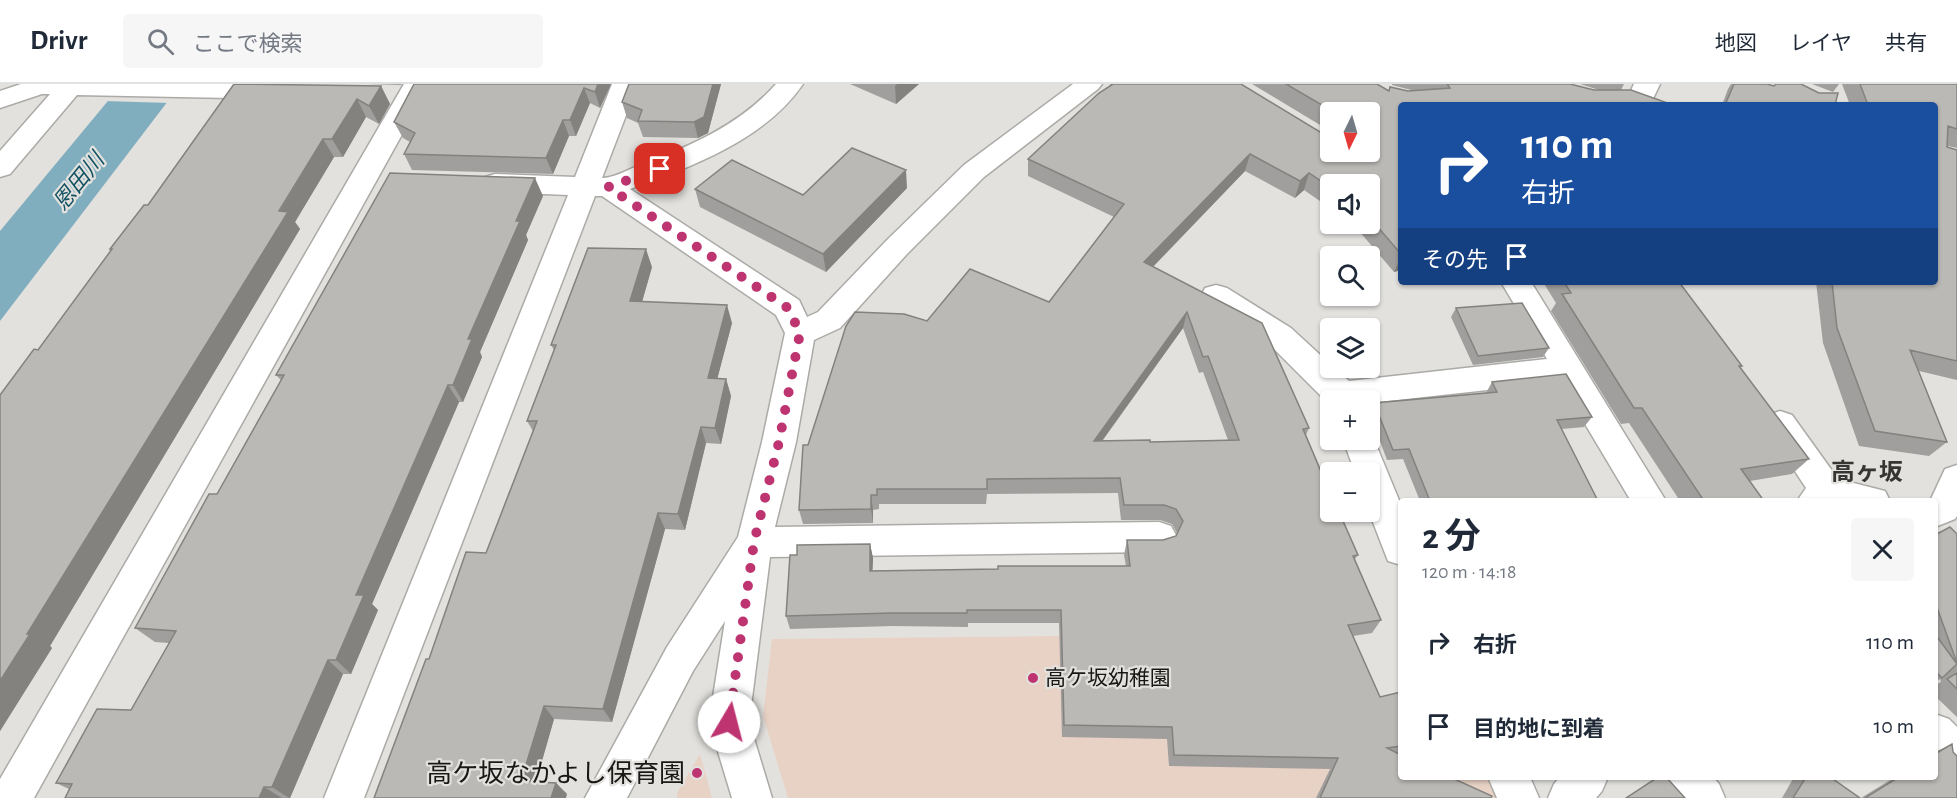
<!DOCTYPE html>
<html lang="ja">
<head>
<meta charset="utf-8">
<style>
	body { margin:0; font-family:"Alegreya Sans","Noto Sans JP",sans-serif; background:#f6f6f7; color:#1f2937; height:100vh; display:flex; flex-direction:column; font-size:22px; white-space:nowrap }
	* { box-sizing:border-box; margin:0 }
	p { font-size:20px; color:#747a83 }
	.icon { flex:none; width:33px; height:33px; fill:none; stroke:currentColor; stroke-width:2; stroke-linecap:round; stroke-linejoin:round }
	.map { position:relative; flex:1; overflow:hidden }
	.panel { position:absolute; left:1398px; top:414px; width:540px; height:282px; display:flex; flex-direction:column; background:#fff; border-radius:6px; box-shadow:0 2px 4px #0004 }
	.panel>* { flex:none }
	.hud { position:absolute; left:1398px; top:18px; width:540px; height:183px; border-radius:6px; box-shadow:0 2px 4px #0004; background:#1a4fa0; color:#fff; overflow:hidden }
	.needle { width:39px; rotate:185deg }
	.controls { position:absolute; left:1320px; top:18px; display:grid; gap:12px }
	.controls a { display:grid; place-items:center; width:60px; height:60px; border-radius:6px; background:#fff; box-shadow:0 2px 4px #0004; font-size:30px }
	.pin { position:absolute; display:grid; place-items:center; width:51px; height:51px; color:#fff; margin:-26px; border-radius:12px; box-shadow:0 3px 9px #0006 }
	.me { position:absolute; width:66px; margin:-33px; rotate:8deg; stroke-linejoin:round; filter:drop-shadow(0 0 4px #0008) }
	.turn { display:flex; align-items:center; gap:21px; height:126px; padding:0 24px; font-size:27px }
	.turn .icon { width:78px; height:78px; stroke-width:2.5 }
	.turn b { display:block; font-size:42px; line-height:51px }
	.then { display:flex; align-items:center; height:57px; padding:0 24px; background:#0003; gap:12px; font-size:22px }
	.round { display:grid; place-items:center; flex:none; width:63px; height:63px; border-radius:6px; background:#f6f6f7 }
	.head { display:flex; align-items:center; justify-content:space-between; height:102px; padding:0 24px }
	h1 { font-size:36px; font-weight:700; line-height:45px }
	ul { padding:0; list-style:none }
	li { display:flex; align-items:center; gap:18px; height:84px; padding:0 24px }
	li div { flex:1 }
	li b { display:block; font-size:22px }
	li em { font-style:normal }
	header { display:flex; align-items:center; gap:36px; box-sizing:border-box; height:84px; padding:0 30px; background:#fff; border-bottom:2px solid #e0e1e3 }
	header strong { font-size:28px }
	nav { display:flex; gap:33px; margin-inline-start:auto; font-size:21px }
	.search { width:420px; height:54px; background:#f6f6f7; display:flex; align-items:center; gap:15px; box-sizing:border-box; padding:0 21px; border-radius:6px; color:#747a83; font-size:22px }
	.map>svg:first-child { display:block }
	.education { fill:#e8d2c6 }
	.water { fill:#81aebe }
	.pier { fill:#e2e1de }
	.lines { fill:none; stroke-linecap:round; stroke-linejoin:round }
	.minor-casing { stroke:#abaaa7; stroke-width:3 }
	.minor { fill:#fff; fill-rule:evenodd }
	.wall { fill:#a19f9d; fill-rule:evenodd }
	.shaded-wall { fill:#83827f }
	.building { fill:#bbb9b6; stroke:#83827f; stroke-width:1.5; fill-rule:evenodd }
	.route { stroke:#bd3470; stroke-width:10; stroke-dasharray:0 18 }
	.poi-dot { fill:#bd3470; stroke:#e2e1de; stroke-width:2 }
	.labels { text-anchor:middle; stroke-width:4.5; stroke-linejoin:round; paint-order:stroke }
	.poi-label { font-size:21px; fill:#191817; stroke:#e2e1de; text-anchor:start }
	.water-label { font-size:22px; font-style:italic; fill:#145364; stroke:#e2e1de }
	.quarter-label { font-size:24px; font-weight:bold; fill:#373533; stroke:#e2e1de }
	.near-poi-label { font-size:26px; fill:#191817; stroke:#e2e1de; text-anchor:end }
</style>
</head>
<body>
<header>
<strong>Drivr</strong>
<div class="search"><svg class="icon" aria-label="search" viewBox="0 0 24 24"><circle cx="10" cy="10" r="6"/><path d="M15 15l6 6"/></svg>ここで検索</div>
<nav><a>地図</a><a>レイヤ</a><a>共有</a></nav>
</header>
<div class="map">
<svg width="1957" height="714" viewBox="0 0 1957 714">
	<rect width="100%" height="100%" fill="#e2e1de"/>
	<path class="education" d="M1283,550l118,143 94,2 8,19h-715l-25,-82 9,-77z
		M700,670l12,44h-35v-5z"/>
	<path class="water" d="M122,0h59l-181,237v-90z"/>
	<path class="pier" d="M118,0h66l-14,19 -66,-2z"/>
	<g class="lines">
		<g class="minor-casing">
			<path id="minor" d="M21,0h257l6,1 4,6 -4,6 -9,2 -198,-4 -67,79 -10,3v-26l50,-57h-8l-42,14v-17z
				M404,0h26l-396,714h-34v-19z
				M612,0h26l-36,94c11,0 24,-7 35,-12 50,-18 103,-41 139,-82h27c-38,56 -112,83 -173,105l169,111 8,17 11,-5 69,-72 77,-75 109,-81h29l-4,5 -114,88 -77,77 -67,74 -26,12 -18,102 -21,85 384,-5 12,4 6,11 -6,11 -12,4 -389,5 -21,165 23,76h-40l-23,-76 16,-101 -32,50 -66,127h-42l82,-151 71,-110 24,-95 23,-109 -9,-18 -174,-119h-7l-231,602h-40l244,-603 -73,-3 -10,-3 -4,-6 4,-6 10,-3 80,3z
				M1634,0h26l-10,21h-26z
				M1501,198h30l135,219h-35l-71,-119 -190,21v-3h-40v5l-61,-61 -64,-40 -4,-8 4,-8 11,-3 11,3 64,40 39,36v4h4l15,13 198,-22z
				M1780,327l12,4 46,64 47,12 5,10h-93l9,-13 -42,-64 4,-9z
				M1370,346l31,75v60l-13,-4 -19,-49 1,-40h-15l-12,-32h27z
				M1957,381v51l-2,3 -20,8v-26h-10l6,-2 14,-30z
				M1935,630l14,5 8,8v47l-14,-6 -8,-8z
				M1488,693h42l9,21h-42z
				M1560,693h48l-6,14 -6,7h-48l6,-14z
				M1664,693h49l6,7 6,14h-49l-6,-7z"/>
		</g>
		<use href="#minor" class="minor"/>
	</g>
	<path class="wall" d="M367,0h35l-1,1z
		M414,0h197l-11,24 -10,-5 -14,33h-7l-16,38 -141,-4 -8,-16 6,-12 -7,-4 -9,-16z
		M629,0h92l-13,49 -10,5 -55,-1 -5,-14 -11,-5 -5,-16z
		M850,0h69l-23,20z
		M1110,0h131l89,68 40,-40h-40v19l-78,-47h125l12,7h26l-23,-6v-1h178l24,6h5l-19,-6h44l-3,6 -220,15v165l-7,2 -41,-48h17v-40h-40v24l-26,-18 -9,8 -50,-27 -92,96 156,161 -3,7 52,120 -3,4 26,61 -9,13 -19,3 27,61 21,-5v85l90,21h-175l14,-29 -161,-3 -2,-27 -105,-2 -3,-114h-91v4l-75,-1 -103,3 -4,-13 11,-61 73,-11 3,14 -1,13 126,-2 128,-3 -2,-11 3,-15h36l13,-4 1,-3 -5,-9 -12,-4h-39l-3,-27 -131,1 -1,10h-107v5l-6,1v13l-70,1 -4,-14 9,-65 119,-124 122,-19 65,-85 -86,-41v-17l82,-73zM1183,244l16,45 4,-1 25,68 -78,2 -47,-2z
		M1731,0h36l68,21h-113l6,-16z
		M1807,0h32l-6,8 -21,-8z
		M1842,0h115v64l-9,-2 -1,1 10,3v230l-38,-9 28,71 -18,14 -70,-10 -36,-103 -7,-61h119v-177h-85z
		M381,2l9,18 -11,20 -13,-7 -23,40h-9l-39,65 5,7 -250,417 2,2 -52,83v-336l38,-45 74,-100 -2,-1 38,-44z
		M907,104l-81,84 -126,-65 -5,-18 108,6z
		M543,112l-17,39 2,5 -48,112 2,5 -19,45h-4l-87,202 6,6 -27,64h-8l-53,124h-225l4,-9 -13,-6 75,-73 38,-67 -14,-1 -20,-14 82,-134 64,-114 -5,-5z
		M652,183l-10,35 90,21 -15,56h9l5,17 -10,48 -15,-1 -21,87 -20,-1 -53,193 -58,-3 -18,63 20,1 11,11 -193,4 55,-139 57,-106 47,-122 -6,-10 27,-71 -3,-5z
		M1543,198h136l63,84 -2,2 69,91 -17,15 -42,7 14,20h-84l-51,-78 -8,1 -70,-113 5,-8z
		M1456,224l93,40 -6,9 -70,8 -22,-48z
		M1492,298l100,35 -8,10 -22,2 36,72h-178l-17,-42 -16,1 -17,-46 4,-11 112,-10z
		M1957,450v183l-22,-21v-11l6,-3 -1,-3 -5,3v-147z
		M1952,660l5,54h-96l34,-21h40v-25z
		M1794,693h36l30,21h-78z"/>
	<path class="shaded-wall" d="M598,0h13l-11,24 -5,-16z
		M713,0h8l-13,49 -10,5 -4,-16z
		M897,0h22l-23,20 -1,-18z
		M381,2l9,18 -11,20 -10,-18z
		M584,4l6,15 -14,33 -6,-16z
		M357,15l9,18 -23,40 -11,-18z
		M563,36l6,16 -16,38 -7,-16z
		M323,55l11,18 -39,65 5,7 -250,417 2,2 -52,83v-50l27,-47z
		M1250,70l-5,17 -104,108 3,-17z
		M906,86l1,18 -81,84 -3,-18z
		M1309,89l-5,17 -9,8 5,-17z
		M535,94l8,18 -17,39 2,5 -48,112 2,5 -19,45 -10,-17 15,-46 48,-118z
		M646,165l6,18 -15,52 -7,-18z
		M1401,173v13l-7,2z
		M727,221l5,18 -19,72 -5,-17z
		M1187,228l-4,16 -92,128 3,-15z
		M726,295l5,17 -10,48 -6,-16z
		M448,301l11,17 -87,202 6,6 -27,64 -15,-14 20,-65z
		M701,343l5,16 -21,87 -7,-16z
		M871,411l2,15v13l-2,-14z
		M658,429l7,16 -53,193 -9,-13z
		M870,460l3,14 -1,27 -2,-14z
		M328,576l15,14 -53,124h-1l-17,-11z
		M544,622l10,13 -21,73 -12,-11z
		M556,699l11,11 -1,4h-15z
		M264,703l18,11h-23z"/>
	<path class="building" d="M234,0l147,2 -12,20 -12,-7 -25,40h-9l-44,72 9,1 -261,422h3l-30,47v-286l34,-46 4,1 74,-101h-2l34,-44h4z
		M414,0h184l-3,8 -11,-4 -14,32h-7l-17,38 -142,-4 11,-21 -21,-11z
		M629,0h84l-9,33 -10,5 -56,-1 4,-11 -20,-8z
		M1113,0h128l84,51h5v17h40v-40h-36l-48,-28h91l12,7 1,-4 18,4 42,-3 -3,-4h123l24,6h37l42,15h-272v149l-31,-36v-34h-40v3l-21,-14 -9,8 -50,-27 -106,108 118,61 47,105 -6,1 27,64v19h9l19,43 -5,1 28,64 -33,5 32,72 21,-5v54l-14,2 14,7v22h49l42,19 -1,2h-171l18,-40 -164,-3 -2,-28 -108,-2 -3,-115h-94v3h-76l-105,3 4,-61h7v-10l73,-1v27l128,-2v-3h132l-3,-26h36l13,-4 7,-15 -7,-12 -12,-4h-40l-4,-27 -133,1v10h-110v6h-6v14l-72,1 4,-65h5l38,-119 9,-14 49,2 23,7 43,-52 79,33 75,-98 -96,-45 71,-66zM1187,228l16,45 5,-1 31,84 -89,2v-2l-56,1z
		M1734,0h33l7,2 2,-2h25l18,9h19l-3,12h-110z
		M1860,0h97v45l-9,-3 -1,21 10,3v211l-47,-11 37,92 -72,-11 -38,-103 -5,-46h103v-177h-67z
		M852,64l54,22 -83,84 -128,-65 37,-29 71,35z
		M390,89l145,5 -19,43h4l-52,118h4l-19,46h-5l-92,210h8l-28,65h-8l-56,127h-8l-5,11h-194l7,-14 -16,-1 41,-74 34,1 45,-79 -41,-3 74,-134h8l67,-119h-8z
		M588,164l58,1 -16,52 97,4 -19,73 18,1 -11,49 -14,-1 -23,87 -20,-1 -55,196 -59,-3 -23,75 35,2 -5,15h-177l52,-139h3l37,-107 20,1 51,-132h-10l29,-76h-5z
		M1564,198h115l63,84h-3l70,93 -68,10 23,32h-60l-62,-93h-8l-72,-114 9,-1z
		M1522,219l27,45 -71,8 -22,-48z
		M1566,290l26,43 -35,3 41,81h-168l-21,-52 -16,1 -19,-47 123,-11 -5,-10z
		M1950,443l7,7v129l-22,-61v-67z
		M1935,550l22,30 -15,14 -7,-7z
		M1957,589v16l-10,-10z
		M1952,660l1,8 4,4v42h-92l34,-21h36v-23z
		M1658,693h8l19,21h-59z
		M1806,693h24l30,21h-67z"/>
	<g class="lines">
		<path class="route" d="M660,85l-52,18 180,121 12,25 -21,109 -25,100 -25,180"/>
	</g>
	<g class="poi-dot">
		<circle cx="1033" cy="594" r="6"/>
		<circle cx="697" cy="689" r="6"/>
	</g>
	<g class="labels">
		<g class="poi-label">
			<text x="1045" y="601">高ケ坂幼稚園</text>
		</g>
		<g class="water-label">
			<text transform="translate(78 97) rotate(-51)" y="8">恩田川</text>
		</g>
		<g class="quarter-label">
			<text x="1867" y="396">高ヶ坂</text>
		</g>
		<g class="near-poi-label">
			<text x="685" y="698">高ケ坂なかよし保育園</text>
		</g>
	</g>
</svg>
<div class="controls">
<a><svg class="needle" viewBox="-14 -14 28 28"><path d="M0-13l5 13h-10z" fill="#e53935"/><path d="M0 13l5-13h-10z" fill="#747a83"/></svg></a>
<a><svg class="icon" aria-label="sound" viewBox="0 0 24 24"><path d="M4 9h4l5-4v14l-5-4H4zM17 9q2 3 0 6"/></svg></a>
<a><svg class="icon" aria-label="search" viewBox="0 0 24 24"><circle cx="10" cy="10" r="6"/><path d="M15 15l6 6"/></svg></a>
<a><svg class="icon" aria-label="layers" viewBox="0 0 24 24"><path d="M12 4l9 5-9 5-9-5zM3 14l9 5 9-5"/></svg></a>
<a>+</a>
<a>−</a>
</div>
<div class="pin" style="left:660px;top:85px;background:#d93025"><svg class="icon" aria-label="arrive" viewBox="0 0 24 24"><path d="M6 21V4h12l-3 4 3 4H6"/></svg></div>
<svg class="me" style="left:729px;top:638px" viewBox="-20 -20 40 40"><circle r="19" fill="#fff"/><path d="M0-13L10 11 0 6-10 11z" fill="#bd3470"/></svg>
<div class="hud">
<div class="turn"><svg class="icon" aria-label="right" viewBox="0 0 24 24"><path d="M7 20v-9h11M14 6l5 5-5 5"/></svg><div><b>110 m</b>右折</div></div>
<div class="then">その先<svg class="icon" aria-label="arrive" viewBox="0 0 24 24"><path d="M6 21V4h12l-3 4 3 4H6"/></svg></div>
</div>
<section class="panel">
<div class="head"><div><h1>2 分</h1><p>120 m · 14:18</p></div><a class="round"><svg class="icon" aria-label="close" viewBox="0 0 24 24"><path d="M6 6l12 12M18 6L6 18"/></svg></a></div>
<ul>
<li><svg class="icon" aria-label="right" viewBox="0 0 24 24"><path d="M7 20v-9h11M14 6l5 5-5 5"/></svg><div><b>右折</b></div><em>110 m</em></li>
<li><svg class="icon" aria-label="arrive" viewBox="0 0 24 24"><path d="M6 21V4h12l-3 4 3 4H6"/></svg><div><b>目的地に到着</b></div><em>10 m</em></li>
</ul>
</section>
</div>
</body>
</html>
